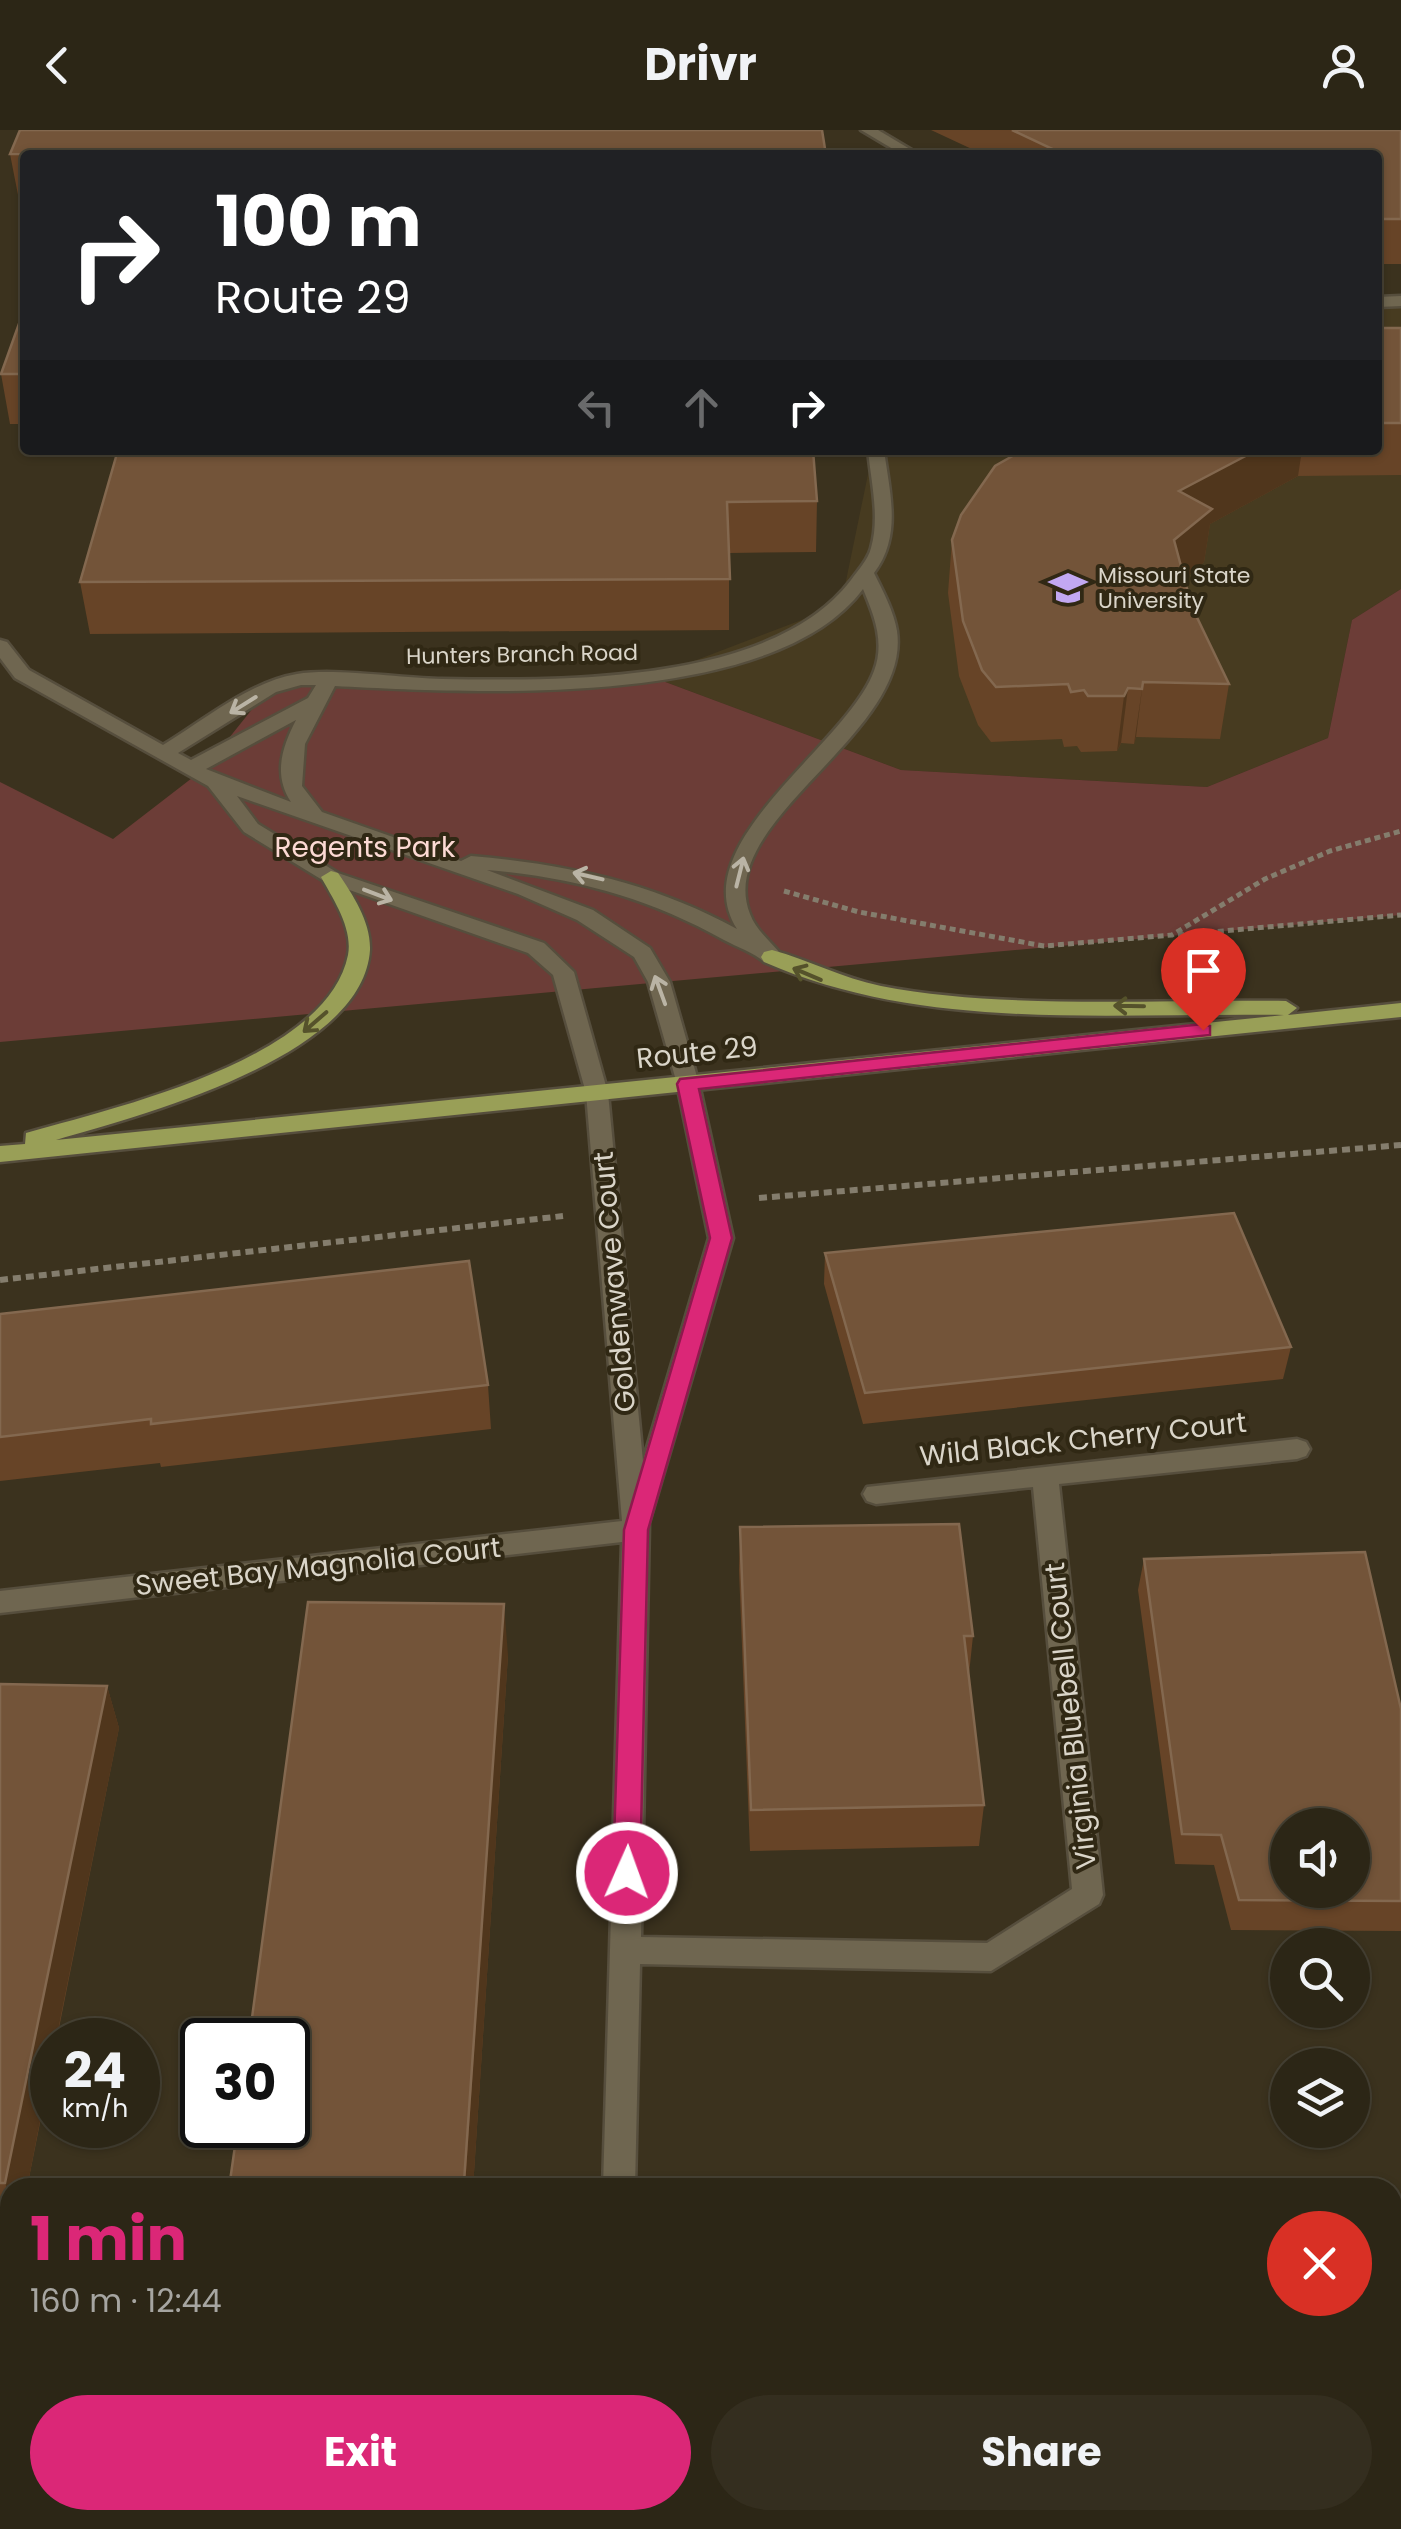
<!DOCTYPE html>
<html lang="en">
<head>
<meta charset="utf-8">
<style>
	body { margin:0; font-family:Poppins,sans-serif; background:#342e1f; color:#f1f3f6; height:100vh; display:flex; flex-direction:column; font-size:38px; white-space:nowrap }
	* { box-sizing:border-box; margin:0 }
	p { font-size:32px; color:#a6a5a1 }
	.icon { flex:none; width:55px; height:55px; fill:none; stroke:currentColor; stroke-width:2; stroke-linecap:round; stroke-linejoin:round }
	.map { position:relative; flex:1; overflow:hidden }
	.sheet { position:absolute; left:0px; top:2048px; width:1402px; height:352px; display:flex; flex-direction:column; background:#2c2616; border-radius:30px 30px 0 0; box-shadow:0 2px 8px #0004,0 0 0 2px #484335 }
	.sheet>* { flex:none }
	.banner { position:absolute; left:20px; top:20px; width:1362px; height:305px; border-radius:10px; box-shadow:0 2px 8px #0004,0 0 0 2px #484335; background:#202124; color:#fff; overflow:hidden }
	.tools { position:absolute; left:1270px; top:1678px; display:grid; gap:20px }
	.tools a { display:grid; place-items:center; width:100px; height:100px; border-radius:50%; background:#2c2616; box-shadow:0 2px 8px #0004,0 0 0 2px #484335; font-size:50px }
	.speed { position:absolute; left:30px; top:1888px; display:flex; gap:20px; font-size:50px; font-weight:700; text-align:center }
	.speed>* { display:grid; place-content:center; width:130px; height:130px; border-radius:50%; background:#2c2616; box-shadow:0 2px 8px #0004,0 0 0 2px #484335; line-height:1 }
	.speed small { font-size:25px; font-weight:400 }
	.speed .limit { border:5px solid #111; border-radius:15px; background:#fff; color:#111 }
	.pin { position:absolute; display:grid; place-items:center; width:85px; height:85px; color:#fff; margin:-102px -42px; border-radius:50% 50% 50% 0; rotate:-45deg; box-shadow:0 0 10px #0007 }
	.pin .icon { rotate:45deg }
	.me { position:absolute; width:110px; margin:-55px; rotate:2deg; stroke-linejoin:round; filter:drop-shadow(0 0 8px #0008) }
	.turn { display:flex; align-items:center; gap:35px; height:210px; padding:0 30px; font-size:45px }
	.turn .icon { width:130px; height:130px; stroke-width:2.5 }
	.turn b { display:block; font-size:70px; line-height:85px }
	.lanes { display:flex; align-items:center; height:95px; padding:0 30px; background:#0003; justify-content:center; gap:50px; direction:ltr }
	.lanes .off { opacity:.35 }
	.round { display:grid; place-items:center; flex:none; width:105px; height:105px; border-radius:52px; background:#342e1f }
	.summary { display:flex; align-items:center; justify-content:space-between; height:170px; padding:0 30px }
	h1 { font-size:60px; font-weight:700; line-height:75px; color:#db2777 }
	.action { display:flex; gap:20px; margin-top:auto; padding:20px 30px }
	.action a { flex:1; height:115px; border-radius:60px; background:#db2777; color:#fff; font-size:40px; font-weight:700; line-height:115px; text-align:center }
	.action a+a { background:#342e1f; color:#f1f3f6 }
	header { display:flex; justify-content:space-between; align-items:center; height:130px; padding:0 30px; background:#2c2616; font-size:45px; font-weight:700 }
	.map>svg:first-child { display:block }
	.built { fill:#473b20 }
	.green { fill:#6c3d37 }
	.water { fill:#012607 }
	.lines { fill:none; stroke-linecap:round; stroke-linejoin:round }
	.street-casing { stroke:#564e3d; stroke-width:5 }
	.primary-casing { stroke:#564e3d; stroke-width:5 }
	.path-far1 { stroke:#847d6d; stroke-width:5; stroke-dasharray:6 4; stroke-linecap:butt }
	.path { stroke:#847d6d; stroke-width:6; stroke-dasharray:8 5; stroke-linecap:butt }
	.street { fill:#6f6650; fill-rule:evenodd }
	.primary { fill:#999f57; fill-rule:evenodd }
	.wall { fill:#674427 }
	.shaded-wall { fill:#50361c }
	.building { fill:#735439; stroke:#83684f; stroke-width:2.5; fill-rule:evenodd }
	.oneway { stroke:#bab4a5 }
	.oneway2 { stroke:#55522b }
	.route { fill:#db2777; stroke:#8e194d; stroke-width:2.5 }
	.labels { text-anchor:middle; stroke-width:8; stroke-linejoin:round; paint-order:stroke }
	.far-poi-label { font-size:22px; fill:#dad5c9; stroke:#302814; text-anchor:start }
	.far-street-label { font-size:22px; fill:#dad5c9; stroke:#302814 }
	.park-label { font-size:28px; fill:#fcdad4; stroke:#302814 }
	.street-label { font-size:28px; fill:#dad5c9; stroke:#302814 }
</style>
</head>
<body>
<header><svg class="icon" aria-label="back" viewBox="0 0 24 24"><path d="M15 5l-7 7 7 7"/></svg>Drivr<svg class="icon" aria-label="person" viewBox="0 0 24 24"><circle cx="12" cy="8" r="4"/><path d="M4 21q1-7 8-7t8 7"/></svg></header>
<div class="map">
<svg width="1401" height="2399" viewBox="0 0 1401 2399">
	<rect width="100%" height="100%" fill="#3b321e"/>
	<path class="built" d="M1378,170h23v289l-49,31 -24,118 -121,49 -306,-17 -249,-93 189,-72 32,-155h505z"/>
	<path class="green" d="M1401,459v326l-1401,127v-260l113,57 92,-71 64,-80 383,-11 249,93 306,17 121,-49 24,-118z"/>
	<path class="water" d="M1392,2091l9,5v247h-8z"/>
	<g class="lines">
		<g class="street-casing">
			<path id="street" d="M861,0h17l42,25h-17z
				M1401,166v10l-23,1v-10z
				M868,320h16c6,44 18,86 -10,123 9,18 20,39 23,58 15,103 -184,190 -147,283 6,17 23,29 33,43l-3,5h-16c-9,-9 -27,-15 -40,-22 -75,-42 -152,-63 -237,-70l106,40 57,38 20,34 29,102 34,154 -84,285 -8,414 346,6 85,-54 -39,-402 -157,17 -9,-3 -4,-7 4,-7 430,-48 9,3 4,7 -4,7 -9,3 -238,25 44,411 -4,9 -108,67 -351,-7 -5,224h-32l19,-646 -622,71v-22l622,-70 -36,-428 -33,-118 -25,-22 -204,-72 -80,-49 -36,-46 -193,-108 -15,-20v-18l7,2 22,28 134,75c41,-25 86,-63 134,-71 37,-6 104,4 145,5 119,2 330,5 409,-99 7,-10 17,-20 20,-32 9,-31 0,-66 -3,-98zM863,459c11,26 22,53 11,82 -27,74 -192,173 -137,258 -84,-46 -171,-65 -266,-73l-10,5 -139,-49 -20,-26 3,-42 30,-58c137,7 438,24 528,-97zM301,555h15l-8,13 -117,62 -13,-7 98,-61zM296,590c-14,27 -23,55 -5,82l-85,-33zM237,666l281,98 59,26 57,37 14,25 29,102 32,154 -66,223 -35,-368 -34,-121 -30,-29 -206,-70 -80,-49z
				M0,2190h10v34h-10z
				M592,2390h36v9h-36z"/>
		</g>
		<g class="primary-casing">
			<path id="primary" d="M331,741l7,2c15,22 33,49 32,77 -7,108 -229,165 -314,190l1228,-125c-172,-3 -359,18 -520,-53l-3,-5 3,-5 8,-2c37,10 70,28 109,36 123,24 278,13 405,15l11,7 -9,7 113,-12v14l-1401,145v-16l25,-2 1,-11c88,-25 301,-73 322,-178 5,-27 -15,-56 -27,-78z"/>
		</g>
		<path class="path-far1" d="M784,761l75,21 185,34 128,-11 93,-56 65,-28 71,-20
			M1178,805l223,-20"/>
		<path class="path" d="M759,1068l642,-53
			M0,1150l563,-64"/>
		<use href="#street" class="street"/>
		<use href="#primary" class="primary"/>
	</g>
	<path class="wall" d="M931,0h470v134h-23v-109h-402v-4z
		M10,24l15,1v46l-6,-1z
		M25,177v117h-15l-9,-50z
		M1378,198h23v147l-103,1 -88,48 -6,38 -20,17 8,28 37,77 -9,55 -84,-2 -2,7 -13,-1 -4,8 -36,1 -4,-6 -13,1 -2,-8 -71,3 -13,-17 -19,-49 -11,-83 4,-53 71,-90h355z
		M118,320l699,51 -1,51 -87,1v77l-639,4 -10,-52z
		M825,1123l466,94 -8,32 -420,45 -39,-140z
		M0,1184l488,71 3,44 -330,38 -1,-4 -160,18z
		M740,1397l233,109 -4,38 15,131 -5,41 -229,5 -11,-281z
		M1144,1429l257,150v222l-170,-1 -17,-65 -39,-1 -37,-274z
		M508,1525l-35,533h-241l-2,-7z
		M0,1554l107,2 12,42 -92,460h-17v33h-10z"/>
	<path class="shaded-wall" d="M1257,320h45l-4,26 -88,48 -6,38 -38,32 13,-103z
		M1143,552l-7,55 -2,7 8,-55z
		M1128,558l-7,55 -4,8 7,-55z
		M504,1474l4,51 -35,533h-8z
		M107,1556l12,42 -63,312h-4v19l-25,129h-17v8l-5,-13z
		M442,2390h6l-1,9h-6z"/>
	<path class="building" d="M20,0h802l4,25 -816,-1z
		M1012,0h389v89h-23v-64h-313z
		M25,177v67h-24z
		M1378,198h23v95h-23z
		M118,320h695l4,51 -90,1 3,77 -650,3z
		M1023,320h234l-78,41 33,18 -38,31 18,67 37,77 -86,-2 -1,7 -14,-1 -4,8h-36l-4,-6 -13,2 -3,-8 -72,3 -14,-17 -19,-49 -11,-81 9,-25 34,-49z
		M1234,1083l57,134 -426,46 -40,-140z
		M469,1131l19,124 -337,39v-5l-151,18v-123z
		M959,1394l14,112h-9l20,169 -233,5 -11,-283z
		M1365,1422l36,157v192l-162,-1 -18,-65 -39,-1 -38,-275zM1288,1695h64v65h-64z
		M308,1472l196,2 -40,578 -234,-1 8,-56h50v-85h-39z
		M0,1554l107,2 -102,497h-5z
		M0,2308h10v82h432l-1,9h-441z"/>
	<defs><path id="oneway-shaft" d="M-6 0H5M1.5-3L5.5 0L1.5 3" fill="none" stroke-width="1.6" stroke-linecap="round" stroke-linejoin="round" transform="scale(2.5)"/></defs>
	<g class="oneway">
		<use href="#oneway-shaft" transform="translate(243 575) rotate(148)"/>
		<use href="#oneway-shaft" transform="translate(740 742) rotate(-76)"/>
		<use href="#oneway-shaft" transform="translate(588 746) rotate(-167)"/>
		<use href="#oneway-shaft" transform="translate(378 765) rotate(21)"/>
		<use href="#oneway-shaft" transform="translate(660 860) rotate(-110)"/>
	</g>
	<g class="oneway2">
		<use href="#oneway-shaft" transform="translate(807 844) rotate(-157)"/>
		<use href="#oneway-shaft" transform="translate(1129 876) rotate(-179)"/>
		<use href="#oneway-shaft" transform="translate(315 892) rotate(139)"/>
	</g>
	<path class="route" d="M1203,894l7,2v9l-511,54 33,149 -84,292 -8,343 -4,9h-19l-4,-9 11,-343 86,-292 -33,-154 3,-5z"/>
	<defs>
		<g id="university-bare" transform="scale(3)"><path d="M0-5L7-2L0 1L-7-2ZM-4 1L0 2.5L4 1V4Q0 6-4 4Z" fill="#c2a8f2" stroke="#302814" stroke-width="2.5" paint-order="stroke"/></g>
	</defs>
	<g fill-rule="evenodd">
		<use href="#university-bare" x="1068" y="458"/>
	</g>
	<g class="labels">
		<g class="far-poi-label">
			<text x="1098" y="453">Missouri State<tspan x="1098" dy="25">University</tspan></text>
		</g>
		<g class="far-street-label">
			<text transform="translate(522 524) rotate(-1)" y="8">Hunters Branch Road</text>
		</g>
		<g class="park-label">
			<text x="365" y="727">Regents Park</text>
		</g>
		<g class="street-label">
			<text transform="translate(697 922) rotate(-6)" y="10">Route 29</text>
			<text transform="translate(614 1152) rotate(-95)" y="10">Goldenwave Court</text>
			<text transform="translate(1083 1309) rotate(-6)" y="10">Wild Black Cherry Court</text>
			<text transform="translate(318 1436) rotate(-6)" y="10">Sweet Bay Magnolia Court</text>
			<text transform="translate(1070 1586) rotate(-96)" y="10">Virginia Bluebell Court</text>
		</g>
	</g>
</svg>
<div class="tools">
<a><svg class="icon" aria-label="sound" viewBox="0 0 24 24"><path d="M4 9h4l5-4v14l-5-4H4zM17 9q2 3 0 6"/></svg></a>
<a><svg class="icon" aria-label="search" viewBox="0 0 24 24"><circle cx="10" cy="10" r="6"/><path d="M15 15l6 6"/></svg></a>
<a><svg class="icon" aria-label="layers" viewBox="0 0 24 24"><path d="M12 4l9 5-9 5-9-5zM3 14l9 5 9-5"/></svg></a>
</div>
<div class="speed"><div>24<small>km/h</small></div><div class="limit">30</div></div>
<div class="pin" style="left:1203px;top:900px;background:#d93025"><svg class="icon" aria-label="arrive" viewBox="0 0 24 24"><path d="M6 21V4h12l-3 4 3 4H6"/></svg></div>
<svg class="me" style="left:627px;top:1743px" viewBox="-20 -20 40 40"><circle r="17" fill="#db2777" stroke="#fff" stroke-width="3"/><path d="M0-11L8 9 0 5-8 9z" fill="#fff"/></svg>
<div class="banner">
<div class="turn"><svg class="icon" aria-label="right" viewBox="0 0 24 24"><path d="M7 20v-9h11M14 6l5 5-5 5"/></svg><div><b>100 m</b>Route 29</div></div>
<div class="lanes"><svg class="icon off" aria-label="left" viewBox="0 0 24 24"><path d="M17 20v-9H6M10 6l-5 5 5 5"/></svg><svg class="icon off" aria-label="ahead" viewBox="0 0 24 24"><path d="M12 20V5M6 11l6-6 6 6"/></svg><svg class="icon" aria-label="right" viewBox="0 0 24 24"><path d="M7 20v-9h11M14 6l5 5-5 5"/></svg></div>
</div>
<section class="sheet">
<div class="summary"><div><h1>1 min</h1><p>160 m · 12:44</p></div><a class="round" style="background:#d93025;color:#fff"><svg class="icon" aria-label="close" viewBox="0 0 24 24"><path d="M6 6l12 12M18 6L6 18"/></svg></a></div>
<div class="action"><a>Exit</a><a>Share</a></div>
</section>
</div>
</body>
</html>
